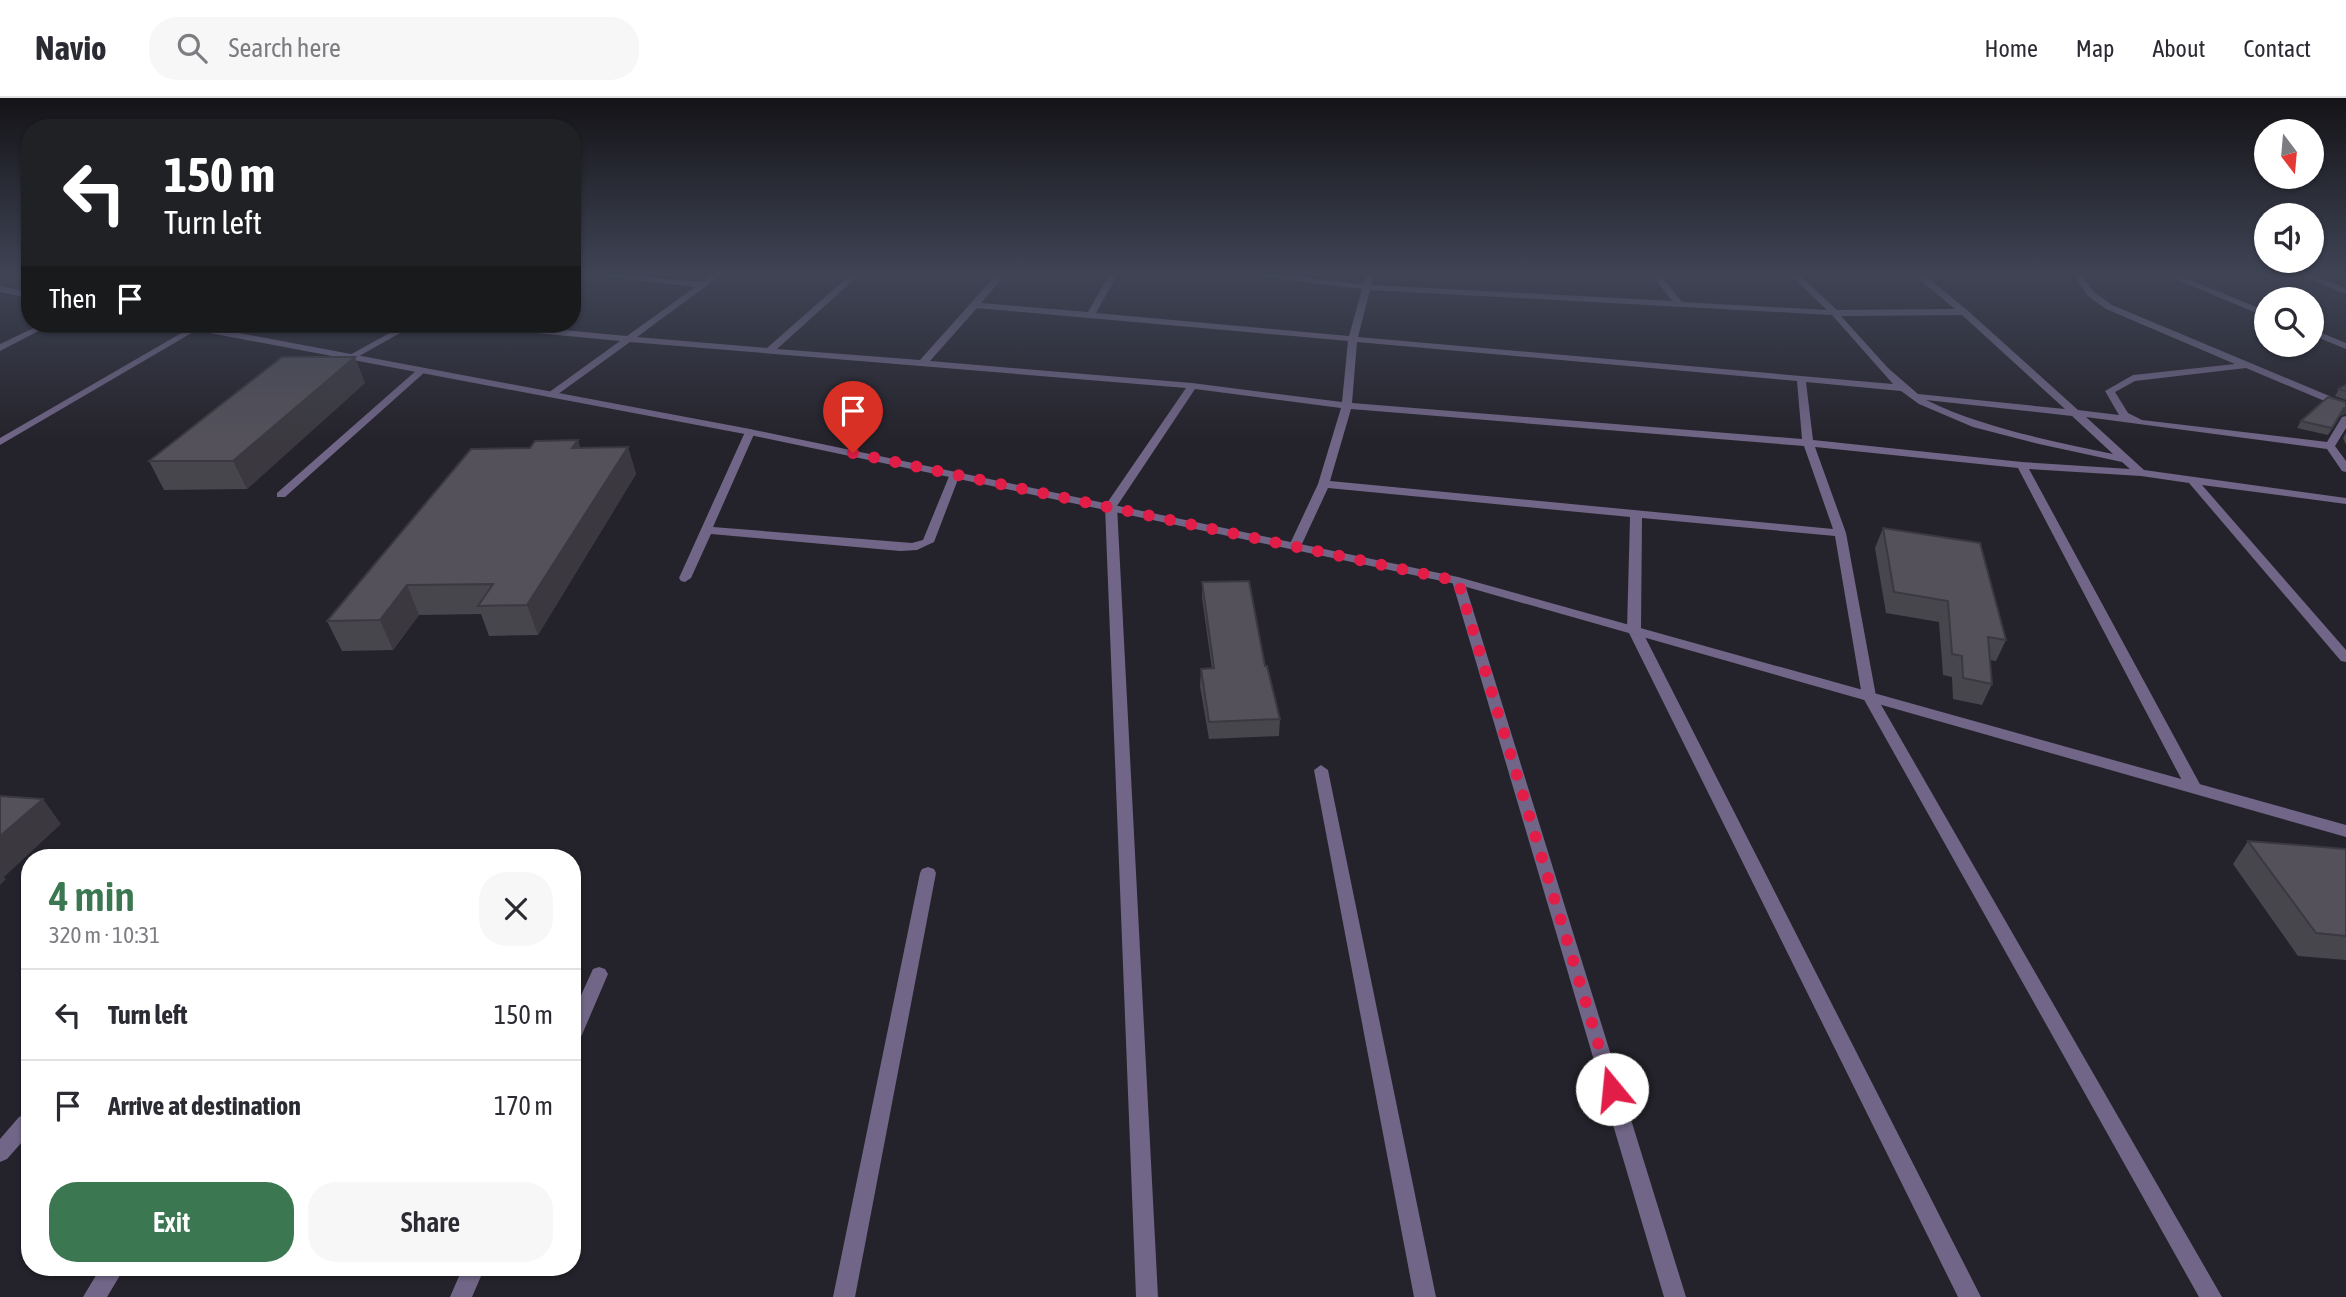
<!DOCTYPE html>
<html lang="en">
<head>
<meta charset="utf-8">
<style>
	body { margin:0; font-family:"Asap Condensed",sans-serif; background:#f7f7f7; color:#2b2b33; height:100vh; display:flex; flex-direction:column; font-size:26px; white-space:nowrap }
	* { box-sizing:border-box; margin:0 }
	p { font-size:23px; color:#7c7c81 }
	.icon { flex:none; width:38px; height:38px; fill:none; stroke:currentColor; stroke-width:2; stroke-linecap:round; stroke-linejoin:round }
	.map { position:relative; flex:1; overflow:hidden }
	.sheet { position:absolute; left:21px; top:751px; width:560px; height:427px; display:flex; flex-direction:column; background:#fff; border-radius:28px; box-shadow:0 2px 5px #0004 }
	.sheet>* { flex:none }
	.guide { position:absolute; left:21px; top:21px; width:560px; height:214px; border-radius:28px; box-shadow:0 2px 5px #0004; background:#202124; color:#fff; overflow:hidden }
	.needle { width:46px; rotate:164deg }
	.fabs { position:absolute; left:2254px; top:21px; display:grid; gap:14px }
	.fabs a { display:grid; place-items:center; width:70px; height:70px; border-radius:50%; background:#fff; box-shadow:0 2px 5px #0004; font-size:35px }
	.pin { position:absolute; display:grid; place-items:center; width:60px; height:60px; color:#fff; margin:-72px -30px; border-radius:50% 50% 50% 0; rotate:-45deg; box-shadow:0 0 7px #0007 }
	.pin .icon { rotate:45deg }
	.me { position:absolute; width:77px; margin:-38px; rotate:343deg; stroke-linejoin:round; filter:drop-shadow(0 0 5px #0008) }
	.turn { display:flex; align-items:center; gap:24px; height:147px; padding:0 28px; font-size:32px }
	.turn .icon { width:91px; height:91px; stroke-width:2.5 }
	.turn b { display:block; font-size:49px; line-height:60px }
	.then { display:flex; align-items:center; height:66px; padding:0 28px; background:#0003; gap:14px; font-size:26px }
	.round { display:grid; place-items:center; flex:none; width:74px; height:74px; border-radius:28px; background:#f7f7f7 }
	.headline { display:flex; align-items:center; justify-content:space-between; height:119px; padding:0 28px }
	h1 { font-size:42px; font-weight:600; line-height:52px; color:#3b7851 }
	.primary-button { display:flex; gap:14px; margin-top:auto; padding:14px 28px }
	.primary-button a { flex:1; height:80px; border-radius:28px; background:#3b7851; color:#fff; font-size:28px; font-weight:600; line-height:80px; text-align:center }
	.primary-button a+a { background:#f7f7f7; color:#2b2b33 }
	ul { padding:0; list-style:none }
	li { display:flex; align-items:center; gap:21px; height:91px; padding:0 28px; border-top:2px solid #e1e1e2 }
	li div { flex:1 }
	li b { display:block; font-size:26px }
	li em { font-style:normal }
	header { display:flex; align-items:center; gap:42px; box-sizing:border-box; height:98px; padding:0 35px; background:#fff; border-bottom:2px solid #e1e1e2 }
	header strong { font-size:33px }
	nav { display:flex; gap:38px; margin-inline-start:auto; font-size:24px }
	.search { width:490px; height:63px; background:#f7f7f7; display:flex; align-items:center; gap:18px; box-sizing:border-box; padding:0 24px; border-radius:28px; color:#7c7c81; font-size:26px }
	.map>svg:first-child { display:block }
	.lines { fill:none; stroke-linecap:round; stroke-linejoin:round }
	.minor { fill:#716687; fill-rule:evenodd }
	.tertiary { fill:#716687; fill-rule:evenodd }
	.wall { fill:#48464d }
	.shaded-wall { fill:#3b393f }
	.building { fill:#54515a; stroke:#3b393f; stroke-width:2 }
	.route { stroke:#e11d48; stroke-width:12; stroke-dasharray:0 21.6 }
</style>
</head>
<body>
<header>
<strong>Navio</strong>
<div class="search"><svg class="icon" aria-label="search" viewBox="0 0 24 24"><circle cx="10" cy="10" r="6"/><path d="M15 15l6 6"/></svg>Search here</div>
<nav><a>Home</a><a>Map</a><a>About</a><a>Contact</a></nav>
</header>
<div class="map">
<svg width="2346" height="1199" viewBox="0 0 2346 1199">
	<rect width="100%" height="100%" fill="#24222a"/>
	<g class="lines">
		<path class="minor" d="M588,177h37l77,7 9,-7h10l-84,62 130,11 83,-73h9l-82,74 143,11 76,-85h9l-24,28 107,9 21,-37h8l-21,38 253,23 13,-47 -114,-14h32l83,9 3,-9h8l-2,10 300,16 -20,-26h9l21,27 145,8 -37,-35h9l38,35 118,-1 -41,-34h10l43,35 111,100 41,5 -14,-24 28,-16 102,-11 -129,-55 -18,-13 -14,-21h8l12,17 18,13 234,98v7l-100,-42 -111,13 -20,11 13,21 14,7 185,22 15,-25 4,-1v12l-11,18 11,15v11l-4,-1 -15,-22 -241,-32 58,53 202,28v6l-144,-19 144,165v12l-5,-1 -152,-178 -48,-7 -112,-7 173,319 -3,4h-10l-3,-4 -168,-320 -203,-21 31,86 30,163 346,601h-23l-337,-601 -27,-160 -193,-18 -1,111 340,668h-23l-331,-668 3,-112 -302,-29 -27,58 -2,3h-8l-2,-3 29,-62 23,-76 -146,-19 -78,117 41,791h-22l-31,-791 81,-118 -556,-46 -76,55h-6v-4l72,-52 -145,-14 -4,-3h29l127,12 68,-49zM1370,192l462,25 61,69 -535,-47zM977,210l371,33 -6,61 -150,-19 -262,-22zM1962,217l103,94 -147,-15 -30,-26 -47,-52zM1357,244l440,39 5,58 -450,-36zM1806,284l95,9 18,13 54,23 66,17 83,18 8,7 -108,-7 -209,-22zM1926,302l146,16 41,38c-64,-14 -127,-25 -187,-54zM1351,311l453,37 29,83 -503,-48z
			M2166,177h12l88,36v6z
			M2300,177h13l33,13v6z
			M42,226h10l-52,27v-7z
			M197,226h10l-207,121v-7z
			M406,226h10l-62,35 -8,-2z
			M2312,231l34,14v6l-34,-14z
			M418,271l8,2 -141,126h-8v-4z
			M750,331l5,3 -42,95 199,16 11,-3 27,-66 1,-2h8l1,2 -26,68 -17,8 -17,1 -189,-17 -20,44 -6,4 -4,-1 -2,-3 66,-146z
			M1458,479l6,4 222,716h-22l-212,-716z
			M1321,667l7,5 108,527h-22l-100,-527z
			M928,769l6,2 2,4 -81,424h-22l87,-424 2,-4z
			M599,869l6,2 3,5 -27,63 -2,5 -7,3v-30l21,-46z
			M26,1016l4,2v17l-23,26 -7,3v-23l19,-22z
			M101,1169h24l-18,30h-24z
			M463,1169h22l-13,30h-22z"/>
		<path class="tertiary" d="M0,188l30,6v6l-30,-6z
			M174,226h17l559,105 708,148 888,248v12l-890,-253 -706,-149 -572,-108z"/>
	</g>
	<path class="wall" d="M365,285l-118,106 -83,1 -15,-29z
		M2346,287v15l-11,-4 4,-7z
		M2340,318l-12,19 -31,-7 4,-7z
		M2346,335v12l-3,-7z
		M578,342l2,8 48,-1 8,27 -98,161 -49,1 -8,-22 -62,1 -26,35 -51,1 -15,-30 203,-173z
		M1883,430l123,112 -10,21 -6,-1 2,24 -10,21 -29,-6 -1,-22 -9,-2 -4,-53 -53,-9 -11,-65z
		M1202,484l63,84 15,53 -1,17 -70,3 -9,-53 1,-17h11l-10,-71z
		M2248,743l98,8v111l-48,-4 -65,-92z"/>
	<path class="shaded-wall" d="M355,259l10,26 -118,106 -14,-28z
		M2344,310h2v6l-6,2z
		M578,342l8,27 -14,-19z
		M628,349l8,27 -98,161 -11,-30z
		M407,487l12,30 -26,35 -13,-30z
		M43,701l18,25 -57,53 2,2 -6,6v-49z"/>
	<path class="building" d="M282,259h73l-122,104h-84z
		M2346,287v6l-7,-2z
		M2328,299l18,5v6h-2l-12,20 -31,-7z
		M578,342l-6,8 56,-1 -101,158 -49,1 15,-22 -86,1 -27,35 -53,1 144,-172 59,-1 5,-7z
		M1883,430l97,15 26,97 -18,-3 4,47 -29,-6 -1,-22 -10,-2 -4,-53 -54,-9z
		M1249,483l16,85h2l13,53 -71,3 -8,-53 13,-1 -12,-86z
		M0,698l43,3 -43,37z
		M2248,743l98,8v87l-30,-3z"/>
	<linearGradient id="sky" x2="0" y2="1"><stop stop-color="#141317"/><stop offset="0.51" stop-color="#3f4455"/><stop offset="1" stop-color="#3f4455" stop-opacity="0"/></linearGradient>
	<rect width="2346" height="345" fill="url(#sky)"/>
	<g class="lines">
		<path class="route" d="M853,355l605,128 154,508"/>
	</g>
</svg>
<div class="fabs">
<a><svg class="needle" viewBox="-14 -14 28 28"><path d="M0-13l5 13h-10z" fill="#e53935"/><path d="M0 13l5-13h-10z" fill="#7c7c81"/></svg></a>
<a><svg class="icon" aria-label="sound" viewBox="0 0 24 24"><path d="M4 9h4l5-4v14l-5-4H4zM17 9q2 3 0 6"/></svg></a>
<a><svg class="icon" aria-label="search" viewBox="0 0 24 24"><circle cx="10" cy="10" r="6"/><path d="M15 15l6 6"/></svg></a>
</div>
<div class="pin" style="left:853px;top:355px;background:#d93025"><svg class="icon" aria-label="arrive" viewBox="0 0 24 24"><path d="M6 21V4h12l-3 4 3 4H6"/></svg></div>
<svg class="me" style="left:1612px;top:991px" viewBox="-20 -20 40 40"><circle r="19" fill="#fff"/><path d="M0-13L10 11 0 6-10 11z" fill="#e11d48"/></svg>
<div class="guide">
<div class="turn"><svg class="icon" aria-label="left" viewBox="0 0 24 24"><path d="M17 20v-9H6M10 6l-5 5 5 5"/></svg><div><b>150 m</b>Turn left</div></div>
<div class="then">Then<svg class="icon" aria-label="arrive" viewBox="0 0 24 24"><path d="M6 21V4h12l-3 4 3 4H6"/></svg></div>
</div>
<section class="sheet">
<div class="headline"><div><h1>4 min</h1><p>320 m · 10:31</p></div><a class="round"><svg class="icon" aria-label="close" viewBox="0 0 24 24"><path d="M6 6l12 12M18 6L6 18"/></svg></a></div>
<ul>
<li><svg class="icon" aria-label="left" viewBox="0 0 24 24"><path d="M17 20v-9H6M10 6l-5 5 5 5"/></svg><div><b>Turn left</b></div><em>150 m</em></li>
<li><svg class="icon" aria-label="arrive" viewBox="0 0 24 24"><path d="M6 21V4h12l-3 4 3 4H6"/></svg><div><b>Arrive at destination</b></div><em>170 m</em></li>
</ul>
<div class="primary-button"><a>Exit</a><a>Share</a></div>
</section>
</div>
</body>
</html>
